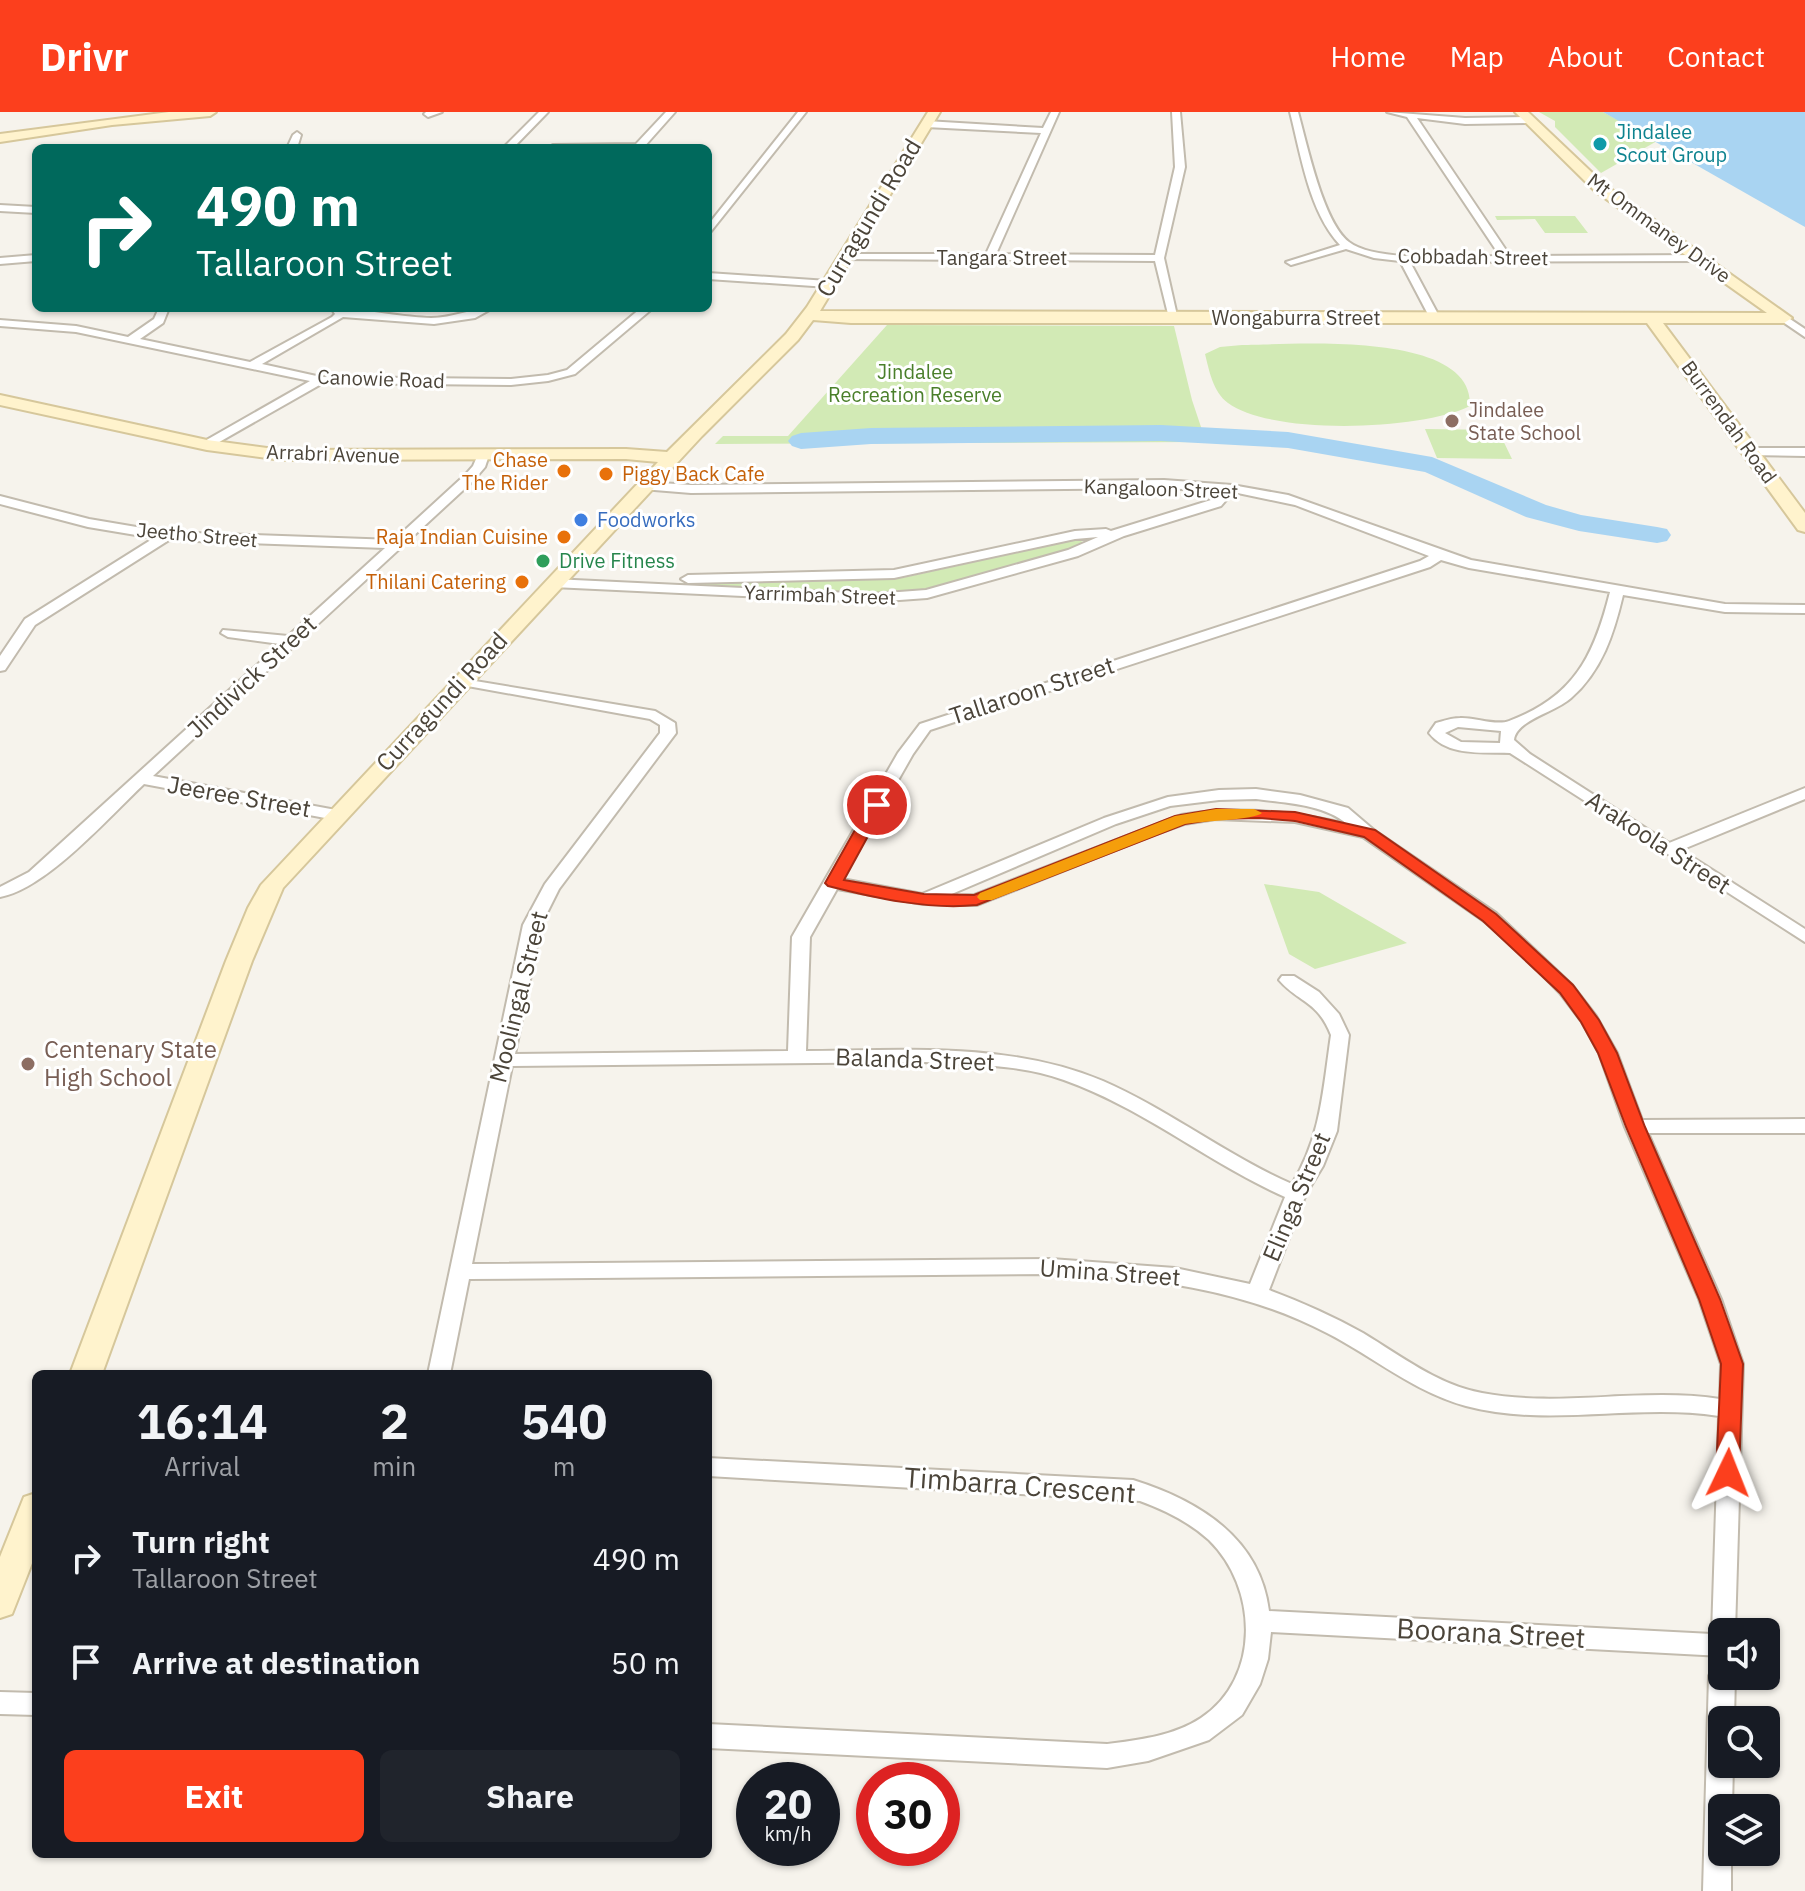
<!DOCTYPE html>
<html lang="en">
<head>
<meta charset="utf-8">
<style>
	body { margin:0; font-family:"IBM Plex Sans",sans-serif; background:#20242c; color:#f1f3f6; height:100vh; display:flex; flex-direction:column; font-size:30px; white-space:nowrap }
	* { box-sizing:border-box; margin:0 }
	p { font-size:26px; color:#9ea1a6 }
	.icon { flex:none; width:44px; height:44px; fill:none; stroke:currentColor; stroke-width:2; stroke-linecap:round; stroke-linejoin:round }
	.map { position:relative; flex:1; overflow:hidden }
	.details { position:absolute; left:32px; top:1258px; width:680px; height:488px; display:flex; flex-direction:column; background:#171b24; border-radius:12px; box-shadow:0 2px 6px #0004 }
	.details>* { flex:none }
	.banner { position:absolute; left:32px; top:32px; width:680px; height:168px; border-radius:12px; box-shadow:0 2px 6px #0004; background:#00695c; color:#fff; overflow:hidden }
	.fabs { position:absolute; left:1708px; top:1506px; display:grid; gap:16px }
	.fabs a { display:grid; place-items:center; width:72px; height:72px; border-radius:12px; background:#171b24; box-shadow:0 2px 6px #0004; font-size:40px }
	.speed { position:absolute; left:736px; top:1650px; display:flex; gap:16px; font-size:40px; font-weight:700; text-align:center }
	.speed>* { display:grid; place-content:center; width:104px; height:104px; border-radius:50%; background:#171b24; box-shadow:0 2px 6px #0004; line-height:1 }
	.speed small { font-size:20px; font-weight:400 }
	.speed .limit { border:12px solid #d22; background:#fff; color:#111 }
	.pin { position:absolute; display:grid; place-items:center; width:68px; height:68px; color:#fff; margin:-34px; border:4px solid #fff; border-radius:50%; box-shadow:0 2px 8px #0007 }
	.me { position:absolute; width:88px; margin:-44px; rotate:2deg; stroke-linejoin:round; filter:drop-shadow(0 0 6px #0008) }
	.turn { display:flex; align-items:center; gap:28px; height:168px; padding:0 32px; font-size:36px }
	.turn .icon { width:104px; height:104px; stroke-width:2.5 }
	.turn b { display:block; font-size:56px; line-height:68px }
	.eta { display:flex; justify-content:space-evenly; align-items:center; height:136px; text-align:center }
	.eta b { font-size:48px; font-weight:700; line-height:56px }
	.primary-button { display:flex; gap:16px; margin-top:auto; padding:16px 32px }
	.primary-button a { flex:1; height:92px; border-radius:12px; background:#fc3f1d; color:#fff; font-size:32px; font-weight:700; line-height:92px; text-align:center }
	.primary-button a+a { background:#20242c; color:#f1f3f6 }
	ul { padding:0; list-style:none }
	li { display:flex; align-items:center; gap:24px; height:104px; padding:0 32px }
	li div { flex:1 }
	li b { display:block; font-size:30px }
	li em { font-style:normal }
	header { display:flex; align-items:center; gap:48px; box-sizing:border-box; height:112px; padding:0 40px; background:#fc3f1d; color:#fff }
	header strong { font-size:38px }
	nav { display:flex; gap:44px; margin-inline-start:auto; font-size:28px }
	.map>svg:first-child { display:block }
	.green { fill:#d2eab5 }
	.water { fill:#a9d4f2 }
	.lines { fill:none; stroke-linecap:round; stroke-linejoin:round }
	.river { fill:#a9d4f2; fill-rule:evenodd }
	.street-casing { stroke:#c2bbae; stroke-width:4 }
	.secondary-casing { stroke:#d6c79b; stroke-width:4 }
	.street { fill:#fff; fill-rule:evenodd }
	.secondary { fill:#fff3cd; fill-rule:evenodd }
	.route { fill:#fc3f1d; stroke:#a42913; stroke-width:2 }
	.slow { fill:#f59e0b }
	.culture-dot { fill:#0f9aa8; stroke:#fff; stroke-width:3 }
	.education-dot { fill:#8d6e63; stroke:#fff; stroke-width:3 }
	.food-dot { fill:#e8710a; stroke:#fff; stroke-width:3 }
	.shop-dot { fill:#3f7fe0; stroke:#fff; stroke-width:3 }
	.leisure-dot { fill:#2e9e5b; stroke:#fff; stroke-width:3 }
	.labels { text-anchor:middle; stroke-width:6; stroke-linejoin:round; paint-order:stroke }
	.far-culture-label { font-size:20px; fill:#0d838f; stroke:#fff; text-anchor:start }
	.far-street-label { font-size:20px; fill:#4b4439; stroke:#fff }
	.far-park-label { font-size:20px; fill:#4a7f2a; stroke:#fff }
	.far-education-label { font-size:20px; fill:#785e54; stroke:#fff; text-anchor:start }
	.far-food-label { font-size:20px; fill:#c56008; stroke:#fff; text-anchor:end }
	.far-shop-label { font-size:20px; fill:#366cbe; stroke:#fff; text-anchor:start }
	.far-leisure-label { font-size:20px; fill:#27864d; stroke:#fff; text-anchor:start }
	.street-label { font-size:24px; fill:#4b4439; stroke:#fff }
	.education-label { font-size:24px; fill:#785e54; stroke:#fff; text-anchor:start }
	.near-street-label { font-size:28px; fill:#4b4439; stroke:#fff }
</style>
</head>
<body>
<header>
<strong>Drivr</strong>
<nav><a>Home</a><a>Map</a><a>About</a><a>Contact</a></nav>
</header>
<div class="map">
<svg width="1805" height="1779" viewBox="0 0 1805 1779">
	<rect width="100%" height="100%" fill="#f6f3ec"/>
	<path class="green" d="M1539,0h64l54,29 -56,32 -46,-46v-6z
		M1495,104h80l13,17h-43l-10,-14 -38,1z
		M887,213l287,1 18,74 14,42 -491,2 8,-8h65z
		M1242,233c48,0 232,-16 228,61 -48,24 -197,30 -242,-3 -15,-11 -19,-33 -23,-49l15,-7z
		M1425,317l73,1 14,29 -75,-1z
		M1077,427l6,3 -2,3 -151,45 -47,5 -224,-11 243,-6z
		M1264,772l55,8 88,51 -92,26 -26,-15z"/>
	<path class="water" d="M1603,0h202v115z"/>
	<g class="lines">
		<path class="river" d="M1161,313l127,7 144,25 114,48 35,10 76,12 10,2 4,6 -4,6 -10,2 -78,-12 -53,-14 -101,-45 -137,-24 -127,-7 -290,3 -70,5 -9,-3 -4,-5 4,-5 9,-3 70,-5z"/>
		<g class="street-casing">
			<path id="street" d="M426,0h16l-14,5 -4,-3z
				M539,0h9l-35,36h-10z
				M666,0h9l-32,36h-95l5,-3 83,-1z
				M798,0h8l-98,123v-10z
				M1051,0h8l-63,142 159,1 20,-88 -3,-55h8l5,55 -21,91 14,62 -9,-2 -14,-57 -314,-2v-4l4,-1h141l55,-121 -115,-6 -4,-3 4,-3 117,7z
				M1290,0h8c9,32 25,110 51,130 27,21 116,14 151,14l-93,-139 -20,-5 78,6 66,-1 4,3 -4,3 -66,1 -48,-6 93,138 189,-1 5,3 -5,3 -289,1 30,56 -9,2 -31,-59 -26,-3 -28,-9 -55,16 -5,-3 54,-17c-31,-33 -39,-90 -50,-133z
				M297,20l4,3 -4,13h-10l6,-13z
				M0,93l36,2v6l-36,-2z
				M36,143v6l-36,3v-6z
				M708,161l120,8 5,3 -5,3 -120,-8z
				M159,196h10l-6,15 -23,16 110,23 82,-45 3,-3 -4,-6c31,0 66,9 100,10 22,0 41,-10 62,-10l-18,10 -41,6 -91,-7 -81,47 59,13 190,2 37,-4 19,-5 74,-62h12l-78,66 -27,7 -37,4 -188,-2 -116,66 -4,-1v-6l107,-61 -234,-49 -76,-6v-6l76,6 52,11 26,-18z
				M1784,203l21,14v8l-25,-17 -1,-2z
				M1751,336h54v8l-58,-1 -2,-3z
				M479,340l10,3 -4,12 -12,14 -320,295 183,34 8,5 -2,3 -6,2 -192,-36c-35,33 -98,105 -144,113v-10l29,-15 251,-228 -52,-7 -7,-4 2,-3 65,6 97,-88 -216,-8 -134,85 -30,45 -5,1v-15l25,-37 129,-81 -66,-11 -88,-23v-8l89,23 77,13 228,8 71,-65 8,-9z
				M1164,368l68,5 56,10 183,65 254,44 80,1v8l-80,-1 -102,-17c-9,38 -21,76 -52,103 -15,14 -55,22 -57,42l16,14 139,89 136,-55v11l-124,51 124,79v13l-295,-189c-27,-1 -62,4 -81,-20l7,-10c7,-2 16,-5 24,-5 14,-1 36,8 49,3 65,-24 85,-65 101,-129l-141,-24 -28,-8 -11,7 -500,163 -17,24 -71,125 80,15 182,-76 64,-21 51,-7 37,-1 44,6 48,13 27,23 121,82 76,72 24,31 21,37 25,67 163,-1v14h-157l73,166 22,65 -8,268h-13v24l-451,-24 -3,27 -8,25 -18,31 -33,25 -61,21 -41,7 -399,-20v-24l399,20c32,-4 67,-8 94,-26 60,-40 57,-130 8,-178 -20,-18 -44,-30 -69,-39l-432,-25v-18l425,22c64,20 127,57 136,131l443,23 7,-218c-84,-13 -171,12 -253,-10 -52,-14 -92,-49 -139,-73 -87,-45 -179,-56 -276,-59l-582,5 -19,95h-22l95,-449 22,-41 115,-151v-8l-10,-6 -188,-34 -7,-4 2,-3 198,33 20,12 1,10 -117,156 -18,36 -26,129 273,-3 4,-114 106,-184 22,-29 500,-163 9,-5 -134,-51 -62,-13 -12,14 -97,30 -46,20 -151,42 -55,4 -319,-15 -7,-4 7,-4 319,15 54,-4 142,-40 30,-13 -23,2 -181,39 -206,5 -7,-4 7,-4 206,-5 181,-39 31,-2 5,2 100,-31 9,-9 -56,-3 -473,5 -49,-4v-6l4,-1 45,3zM1458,615l43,4 -1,12 -39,-1 -16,-9zM1256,687c30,4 68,5 91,25 -55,-13 -109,-18 -166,-9l-207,80 -27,1 169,-72 54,-18 49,-6zM1216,707l79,3 68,15 121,84 36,31 40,41 22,29 17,31 26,74 74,172 22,65 -1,35c-79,-12 -160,9 -238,-6 -44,-8 -81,-37 -119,-60 -30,-17 -62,-31 -94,-43l37,-96 17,-28 14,-35 12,-96 -10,-21 -20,-22 -25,-16h-12l-3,4c20,23 38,20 52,55 -8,54 -10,102 -39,149 -66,-29 -123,-74 -189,-103 -93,-39 -198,-31 -297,-30l4,-114 27,-48 86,15 54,1 179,-71 28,-10zM925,950c46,3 95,2 139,18 79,28 145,83 221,117l-35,87 -75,-16 -124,-9 -579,5 40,-198z
				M1722,1553v11h13l-1,44h-12v44h11l-1,44h-10v44h9v39h-28l6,-215 4,-8z
				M0,1580l36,1v22l-36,-1z"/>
		</g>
		<g class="secondary-casing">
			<path id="secondary" d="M169,0h47l-6,4 -98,9 -112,17v-8z
				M928,0h12l-120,199 947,2 -172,-122 -80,-79h13l77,73 187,133 -8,5h-121l142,190v19l-7,-2 -151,-207h-796l-38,-3 -15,20 -96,96 -419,452 -31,73 -150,413h-32l156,-413 22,-53 13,-23 397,-423 -32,-3 -344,1 -75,-10 -207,-45v-10l207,45 75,10 344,-1 41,3 119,-118 21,-27z
				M36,1381v60l-24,61 -12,4v-61l24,-60z"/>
		</g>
		<use href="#street" class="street"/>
		<use href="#secondary" class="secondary"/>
	</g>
	<path class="route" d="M877,688l8,5 -41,75 80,14 50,1 201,-79 41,-7 79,3 80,18 121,84 77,71 26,35 18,33 28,74 75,172 23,65 -4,109 -3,7 -8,2 -8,-2 -4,-7 5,-109 -22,-65 -73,-172 -28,-74 -17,-31 -21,-29 -77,-72 -119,-84 -69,-16 -36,-3 -43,1 -31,5 -208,81c-49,5 -102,-7 -149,-19l-3,-3 44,-78z"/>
	<path class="slow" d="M1216,697h38l8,4c-7,7 -62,8 -77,11l-193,76h-12l-3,-3 3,-4 195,-77z"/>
	<circle class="culture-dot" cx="1600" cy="32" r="8"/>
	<g class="education-dot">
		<circle cx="1452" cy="309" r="8"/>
		<circle cx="28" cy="952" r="8"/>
	</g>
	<g class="food-dot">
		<circle cx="564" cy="359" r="8"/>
		<circle cx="606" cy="362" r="8"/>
		<circle cx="564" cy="425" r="8"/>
		<circle cx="522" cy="470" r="8"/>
	</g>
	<circle class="shop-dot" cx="581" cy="408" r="8"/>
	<circle class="leisure-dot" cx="543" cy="449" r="8"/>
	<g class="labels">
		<g class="far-culture-label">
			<text x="1616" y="27">Jindalee<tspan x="1616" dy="23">Scout Group</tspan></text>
		</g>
		<g class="far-street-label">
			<text transform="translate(1659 116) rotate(36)" y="7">Mt Ommaney Drive</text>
			<text transform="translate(1473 145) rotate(1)" y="7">Cobbadah Street</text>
			<text x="1002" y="153">Tangara Street</text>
			<text x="1296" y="213">Wongaburra Street</text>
			<text transform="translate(381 267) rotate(2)" y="7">Canowie Road</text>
			<text transform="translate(1729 310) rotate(54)" y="7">Burrendah Road</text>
			<text transform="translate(333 342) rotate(2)" y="7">Arrabri Avenue</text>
			<text transform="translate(1161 377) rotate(2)" y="7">Kangaloon Street</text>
			<text transform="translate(197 423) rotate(5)" y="7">Jeetho Street</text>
			<text transform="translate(820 483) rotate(2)" y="7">Yarrimbah Street</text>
		</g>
		<g class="far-park-label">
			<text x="915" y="267">Jindalee<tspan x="915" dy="23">Recreation Reserve</tspan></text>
		</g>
		<g class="far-education-label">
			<text x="1468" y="305">Jindalee<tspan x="1468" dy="23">State School</tspan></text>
		</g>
		<g class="far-food-label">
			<text x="548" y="355">Chase<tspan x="548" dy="23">The Rider</tspan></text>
			<text x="622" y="369" text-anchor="start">Piggy Back Cafe</text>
			<text x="548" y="432">Raja Indian Cuisine</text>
			<text x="506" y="477">Thilani Catering</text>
		</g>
		<g class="far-shop-label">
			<text x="597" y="415">Foodworks</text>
		</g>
		<g class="far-leisure-label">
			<text x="559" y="456">Drive Fitness</text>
		</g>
		<g class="street-label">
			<text transform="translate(869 106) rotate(-59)" y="8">Curragundi Road</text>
			<text transform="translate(252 565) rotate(-43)" y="8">Jindivick Street</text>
			<text transform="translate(1032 579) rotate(-18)" y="8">Tallaroon Street</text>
			<text transform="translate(442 590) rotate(-47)" y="8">Curragundi Road</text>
			<text transform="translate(239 685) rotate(10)" y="8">Jeeree Street</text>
			<text transform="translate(1658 731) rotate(33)" y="8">Arakoola Street</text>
			<text transform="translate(519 885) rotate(-76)" y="8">Moolingal Street</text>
			<text transform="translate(915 948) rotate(2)" y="8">Balanda Street</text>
			<text transform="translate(1297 1085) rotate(-67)" y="8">Elinga Street</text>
			<text transform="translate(1110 1161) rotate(4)" y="8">Umina Street</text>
		</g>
		<g class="education-label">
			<text x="44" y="946">Centenary State<tspan x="44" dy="28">High School</tspan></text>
		</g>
		<g class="near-street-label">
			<text transform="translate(1020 1373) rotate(4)" y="10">Timbarra Crescent</text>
			<text transform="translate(1491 1521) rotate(3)" y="10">Boorana Street</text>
		</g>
	</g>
</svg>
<div class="fabs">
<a><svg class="icon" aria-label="sound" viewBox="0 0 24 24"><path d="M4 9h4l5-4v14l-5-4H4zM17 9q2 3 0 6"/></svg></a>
<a><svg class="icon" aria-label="search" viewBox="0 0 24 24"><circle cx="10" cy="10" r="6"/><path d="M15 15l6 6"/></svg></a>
<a><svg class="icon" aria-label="layers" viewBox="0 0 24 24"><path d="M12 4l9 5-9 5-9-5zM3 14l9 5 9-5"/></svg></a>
</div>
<div class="speed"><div>20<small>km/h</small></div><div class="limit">30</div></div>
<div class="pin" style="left:877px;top:693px;background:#d93025"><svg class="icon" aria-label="arrive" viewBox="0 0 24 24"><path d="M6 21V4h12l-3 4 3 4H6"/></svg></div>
<svg class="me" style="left:1728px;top:1361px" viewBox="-20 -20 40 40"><path d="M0-17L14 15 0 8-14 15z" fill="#fc3f1d" stroke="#fff" stroke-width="4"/></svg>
<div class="banner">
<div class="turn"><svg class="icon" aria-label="right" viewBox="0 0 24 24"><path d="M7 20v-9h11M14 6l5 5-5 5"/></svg><div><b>490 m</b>Tallaroon Street</div></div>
</div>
<section class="details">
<div class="eta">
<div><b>16:14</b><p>Arrival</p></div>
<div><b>2</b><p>min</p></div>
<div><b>540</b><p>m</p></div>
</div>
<ul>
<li><svg class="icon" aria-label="right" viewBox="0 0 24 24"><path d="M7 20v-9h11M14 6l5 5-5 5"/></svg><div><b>Turn right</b><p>Tallaroon Street</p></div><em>490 m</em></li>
<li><svg class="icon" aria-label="arrive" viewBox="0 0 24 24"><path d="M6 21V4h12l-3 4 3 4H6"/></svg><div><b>Arrive at destination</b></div><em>50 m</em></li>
</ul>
<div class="primary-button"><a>Exit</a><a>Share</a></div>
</section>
</div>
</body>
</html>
